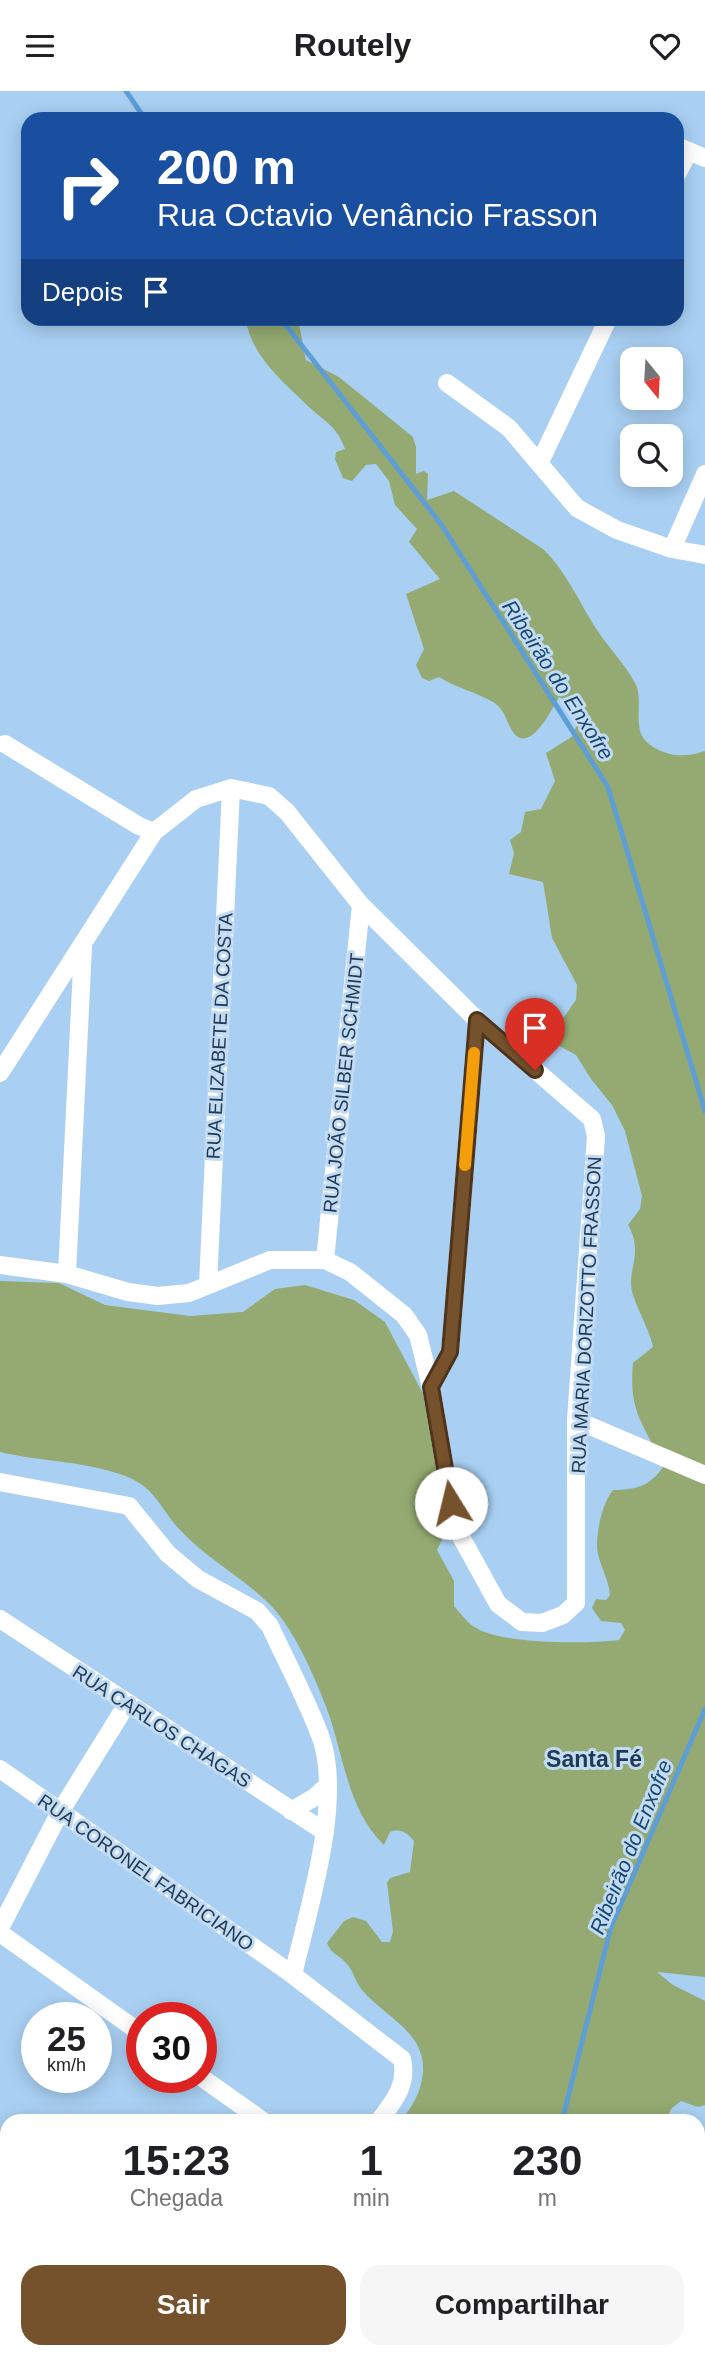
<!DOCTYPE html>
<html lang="pt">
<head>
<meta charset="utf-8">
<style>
	body { margin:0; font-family:Helvetica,sans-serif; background:#f6f6f6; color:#202124; height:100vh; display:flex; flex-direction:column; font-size:26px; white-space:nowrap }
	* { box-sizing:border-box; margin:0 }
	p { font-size:23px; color:#757577 }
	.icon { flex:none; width:38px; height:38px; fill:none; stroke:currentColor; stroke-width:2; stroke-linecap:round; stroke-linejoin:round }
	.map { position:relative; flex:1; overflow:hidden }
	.panel { position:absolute; left:0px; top:2023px; width:705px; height:245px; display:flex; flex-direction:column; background:#fff; border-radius:21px 21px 0 0; box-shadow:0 4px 18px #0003 }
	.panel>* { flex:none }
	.banner { position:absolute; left:21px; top:21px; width:663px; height:214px; border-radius:21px; box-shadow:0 4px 18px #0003; background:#1a4fa0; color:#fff; overflow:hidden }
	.needle { width:46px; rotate:162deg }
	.fabs { position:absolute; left:620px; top:256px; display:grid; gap:14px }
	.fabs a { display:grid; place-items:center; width:63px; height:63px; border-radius:14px; background:#fff; box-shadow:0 4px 18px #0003; font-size:35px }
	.speed { position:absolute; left:21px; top:1911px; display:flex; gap:14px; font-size:35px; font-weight:700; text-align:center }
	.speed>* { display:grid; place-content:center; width:91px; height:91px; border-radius:50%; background:#fff; box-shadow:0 4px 18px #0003; line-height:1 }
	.speed small { font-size:18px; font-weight:400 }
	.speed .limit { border:10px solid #d22; background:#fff; color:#111 }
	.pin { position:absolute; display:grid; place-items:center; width:60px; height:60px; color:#fff; margin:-72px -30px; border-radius:50% 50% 50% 0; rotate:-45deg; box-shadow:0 0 7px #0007 }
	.pin .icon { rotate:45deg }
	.me { position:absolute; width:77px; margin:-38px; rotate:351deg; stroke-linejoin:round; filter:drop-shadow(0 0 5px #0008) }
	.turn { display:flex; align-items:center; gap:24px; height:147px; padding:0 21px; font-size:32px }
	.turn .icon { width:91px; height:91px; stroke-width:2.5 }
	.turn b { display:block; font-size:49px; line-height:60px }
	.then { display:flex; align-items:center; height:66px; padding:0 21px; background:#0003; gap:14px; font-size:26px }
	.eta { display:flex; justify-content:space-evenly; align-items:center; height:119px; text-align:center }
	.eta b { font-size:42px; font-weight:600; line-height:49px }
	.primary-button { display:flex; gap:14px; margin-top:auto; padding:14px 21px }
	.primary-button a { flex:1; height:80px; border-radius:21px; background:#76522c; color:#fff; font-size:28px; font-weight:600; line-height:80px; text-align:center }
	.primary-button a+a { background:#f6f6f6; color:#202124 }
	header { display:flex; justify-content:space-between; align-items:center; height:91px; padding:0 21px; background:#fff; font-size:32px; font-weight:600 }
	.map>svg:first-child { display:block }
	.green { fill:#94aa72 }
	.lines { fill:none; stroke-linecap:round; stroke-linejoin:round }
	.stream { stroke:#5e9ed5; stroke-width:5 }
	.street { stroke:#fff; stroke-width:18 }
	.route-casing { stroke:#4d351d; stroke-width:18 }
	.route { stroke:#76522c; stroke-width:12 }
	.slow { stroke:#f59e0b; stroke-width:12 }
	.labels { text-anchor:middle; stroke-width:6; stroke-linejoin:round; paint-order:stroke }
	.street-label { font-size:19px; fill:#1f3a52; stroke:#c2dbf3 }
	.water-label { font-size:21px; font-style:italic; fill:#19496e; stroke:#c2dbf3 }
	.quarter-label { font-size:23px; font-weight:bold; fill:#1f3a52; stroke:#c2dbf3 }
</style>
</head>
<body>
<header><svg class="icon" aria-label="menu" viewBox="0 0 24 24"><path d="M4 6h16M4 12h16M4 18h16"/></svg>Routely<svg class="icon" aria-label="heart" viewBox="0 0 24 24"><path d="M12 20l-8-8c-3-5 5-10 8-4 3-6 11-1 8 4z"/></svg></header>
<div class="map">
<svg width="705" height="2268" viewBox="0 0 705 2268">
	<rect width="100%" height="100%" fill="#a9d0f3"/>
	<path class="green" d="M246,228h52l8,41 33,17 74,60 3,10v27l8,-3 4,3 -1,26 27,-9 89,58c23,22 36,53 54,81 12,18 28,34 38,53 10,17 -5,47 14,61 17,13 37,14 56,7v1226l-48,-5 16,13 32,16v104l-7,2 -17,-6 -10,8 -5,12h-266c13,-14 21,-30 23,-48 3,-41 -38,-56 -61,-83 -7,-8 -9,-21 -17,-28 -7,-8 -14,-8 -18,-19l17,-22 9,-4 13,4 16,21h8l3,-11 -6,-48 3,-5 20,-6 4,-31c-7,-8 -13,-13 -24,-9l-6,13c-40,-39 -40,-97 -61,-146 -12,-30 -27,-64 -48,-89 -27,-30 -66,-49 -94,-79 -19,-19 -23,-40 -51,-53 -39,-17 -88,-16 -130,-26v-171l59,2 46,22 85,11 53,-4 32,-23 30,-4 49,15 31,22 44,83 24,113 -16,32 17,31v25c6,7 12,15 19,20 26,19 114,18 146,14l6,-10 -4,-7 -20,-2 -9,-13 4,-9 10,1 4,-5c-1,-16 -12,-32 -13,-48 0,-18 5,-43 16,-57 23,0 37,-4 50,-23 -18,-43 -35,-53 -30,-104l20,-16c-4,-18 -14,-34 -20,-52 -8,-25 12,-40 -5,-70l12,-16 2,-13 -17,-65 -13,-26 -21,-26 -15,-24 -24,-13 2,-11 22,-31 1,-15 -25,-47 -9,-56 -34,-8 5,-21 -4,-13 11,-8 4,-20 16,-3 14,-28 -9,-28 27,-17 5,-15 -10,-19 -9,-5c-7,12 -31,62 -48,32 -6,-11 -6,-19 -18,-27 -17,-10 -37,-14 -54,-25l-10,4 -7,-3 -6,-13 8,-16 -18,-55 34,-15 -31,-37 8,-13 -22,-24 -6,-24 -13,-17 -10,1 -14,16 -9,-3 -8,-19 1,-7 9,-3c-8,-24 -22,-28 -38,-44 -25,-24 -57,-51 -61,-86z
		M383,2261h184l-6,7h-177z"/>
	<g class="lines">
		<path class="stream" d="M126,0l19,28
			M281,228l160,205 167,263 97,324
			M562,2030l49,-194 94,-218
			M513,2268l2,-7"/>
		<path class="street" d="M677,55l28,12
			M677,83l12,-23
			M447,292l62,45 68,80 40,22 55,19 33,6
			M540,371l68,-143
			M672,458l33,-75
			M5,653l134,82 15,6
			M0,982l154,-241 42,-33 35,-11 38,8 18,16 74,93 116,115 115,99 4,17 -20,284v183l-13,12 -21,8 -20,-1 -24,-18 -43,-78 -24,-139 -13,-52 -14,-20 -54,-43 -25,-12h-55l-81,33 -31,3 -30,-4 -61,-18 -67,-9
			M325,1169l36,-355
			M67,1183l16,-327
			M208,1194l23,-497
			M431,1296l19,-35 27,-332
			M576,1329l129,55
			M0,1391l129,24 39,48 30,25 59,32 13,15c17,37 37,74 51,112 22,64 -13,172 -28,237l109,84c6,26 -8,42 -23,62
			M0,1528l325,213
			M0,1678l293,206
			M291,1720l24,-14 12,-11
			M0,1837l60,-116 67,-108
			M0,1842l142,101
			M201,1986l62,44
			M190,2268l4,-7
			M341,2268l5,-7"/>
	</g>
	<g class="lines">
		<g class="route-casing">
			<path id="route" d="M451,1412l-20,-116 19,-35 27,-332 58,50"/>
		</g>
		<use href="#route" class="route"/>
		<path class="slow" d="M465,1074l9,-112"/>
	</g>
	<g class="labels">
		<g class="street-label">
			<text transform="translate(219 945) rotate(-87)" y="7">RUA ELIZABETE DA COSTA</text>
			<text transform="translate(343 992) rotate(-84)" y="7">RUA JOÃO SILBER SCHMIDT</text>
			<text transform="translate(586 1224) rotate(-87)" y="7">RUA MARIA DORIZOTTO FRASSON</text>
			<text transform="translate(162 1635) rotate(33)" y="7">RUA CARLOS CHAGAS</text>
			<text transform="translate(146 1781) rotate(35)" y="7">RUA CORONEL FABRICIANO</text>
		</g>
		<g class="water-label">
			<text transform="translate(558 589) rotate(57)" y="7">Ribeirão do Enxofre</text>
			<text transform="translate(631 1756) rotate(-68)" y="7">Ribeirão do Enxofre</text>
		</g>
		<g class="quarter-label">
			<text x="594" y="1676">Santa Fé</text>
		</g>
	</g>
</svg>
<div class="fabs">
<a><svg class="needle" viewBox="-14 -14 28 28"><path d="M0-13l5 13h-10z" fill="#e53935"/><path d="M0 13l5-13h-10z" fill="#757577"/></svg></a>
<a><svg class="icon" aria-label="search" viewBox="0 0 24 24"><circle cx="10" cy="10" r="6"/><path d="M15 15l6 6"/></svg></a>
</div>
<div class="speed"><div>25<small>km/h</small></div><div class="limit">30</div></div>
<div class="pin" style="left:535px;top:979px;background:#d93025"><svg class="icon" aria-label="arrive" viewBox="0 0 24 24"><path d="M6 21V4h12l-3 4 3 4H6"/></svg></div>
<svg class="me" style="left:451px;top:1412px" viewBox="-20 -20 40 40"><circle r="19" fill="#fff"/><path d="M0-13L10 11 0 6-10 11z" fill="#76522c"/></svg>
<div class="banner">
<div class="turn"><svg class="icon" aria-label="right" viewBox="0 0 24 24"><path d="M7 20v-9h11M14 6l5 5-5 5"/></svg><div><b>200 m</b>Rua Octavio Venâncio Frasson</div></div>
<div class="then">Depois<svg class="icon" aria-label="arrive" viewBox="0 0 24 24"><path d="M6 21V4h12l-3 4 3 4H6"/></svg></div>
</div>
<section class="panel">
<div class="eta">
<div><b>15:23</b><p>Chegada</p></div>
<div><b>1</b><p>min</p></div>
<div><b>230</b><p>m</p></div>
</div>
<div class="primary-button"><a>Sair</a><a>Compartilhar</a></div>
</section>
</div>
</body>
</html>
